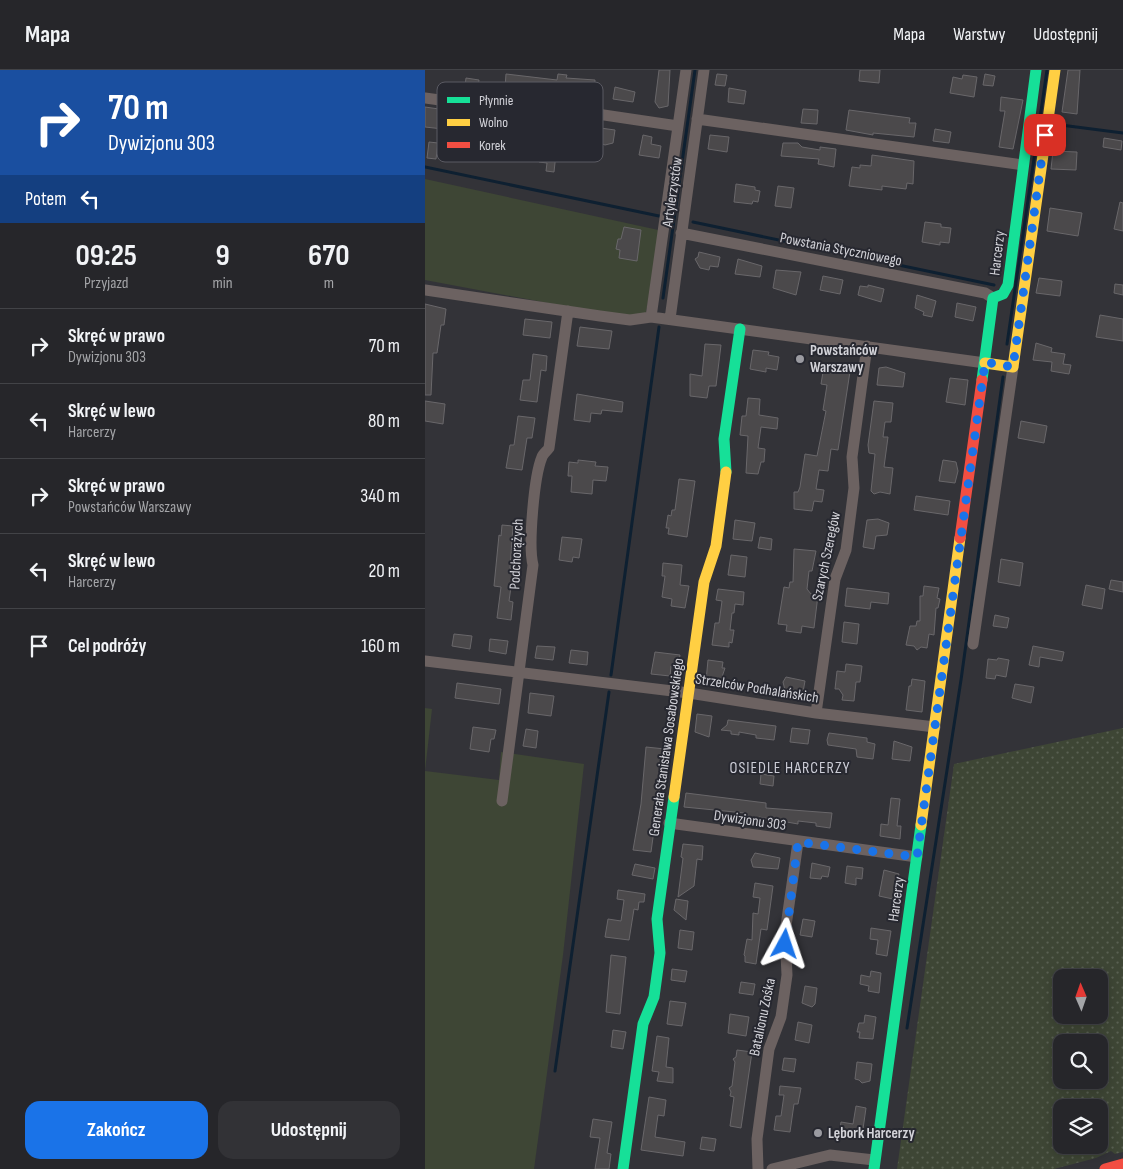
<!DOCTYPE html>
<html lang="pl">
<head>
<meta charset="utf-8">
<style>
	body { margin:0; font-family:"Sofia Sans Condensed",sans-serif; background:#323236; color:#f1f3f6; height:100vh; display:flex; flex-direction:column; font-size:19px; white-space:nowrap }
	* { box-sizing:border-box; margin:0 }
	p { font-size:16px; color:#a4a5a8 }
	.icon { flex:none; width:28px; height:28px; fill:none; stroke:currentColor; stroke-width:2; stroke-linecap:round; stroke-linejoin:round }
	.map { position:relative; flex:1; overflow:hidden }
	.details { display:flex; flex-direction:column; background:#26262a; width:425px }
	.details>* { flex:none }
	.guide { background:#1a4fa0; color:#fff; overflow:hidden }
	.needle { width:32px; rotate:358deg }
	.fabs { position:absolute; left:628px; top:899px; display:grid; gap:10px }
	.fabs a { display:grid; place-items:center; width:55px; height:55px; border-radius:10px; background:#26262a; box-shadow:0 2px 12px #0003,0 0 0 1px #424347; font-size:25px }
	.pin { position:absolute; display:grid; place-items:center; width:42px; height:42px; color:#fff; margin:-21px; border-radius:10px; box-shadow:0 2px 8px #0006 }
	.me { position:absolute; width:55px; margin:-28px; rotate:5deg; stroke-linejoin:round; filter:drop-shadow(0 0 4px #0008) }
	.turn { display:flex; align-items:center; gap:18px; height:105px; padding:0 25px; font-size:22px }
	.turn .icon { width:65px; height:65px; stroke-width:2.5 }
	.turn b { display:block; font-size:35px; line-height:42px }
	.then { display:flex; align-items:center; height:48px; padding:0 25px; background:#0003; gap:10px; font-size:19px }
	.eta { display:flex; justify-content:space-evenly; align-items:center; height:85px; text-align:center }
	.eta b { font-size:30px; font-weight:700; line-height:35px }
	.cta { display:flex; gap:10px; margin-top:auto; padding:10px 25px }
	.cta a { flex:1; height:58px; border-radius:15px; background:#1a73e8; color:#fff; font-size:20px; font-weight:700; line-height:58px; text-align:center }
	.cta a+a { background:#323236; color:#f1f3f6 }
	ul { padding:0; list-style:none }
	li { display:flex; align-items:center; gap:15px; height:75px; padding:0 25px; border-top:1px solid #424347 }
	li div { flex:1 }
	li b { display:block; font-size:19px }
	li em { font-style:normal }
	header { display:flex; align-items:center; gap:30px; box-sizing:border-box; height:70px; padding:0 25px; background:#26262a; border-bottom:1px solid #424347 }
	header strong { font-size:24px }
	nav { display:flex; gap:28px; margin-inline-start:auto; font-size:18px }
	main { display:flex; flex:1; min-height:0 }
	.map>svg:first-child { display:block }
	.grass { fill:#3e4635 }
	.garden { fill:url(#garden-dots); fill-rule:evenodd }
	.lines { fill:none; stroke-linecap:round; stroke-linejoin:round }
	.stream { stroke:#0e2031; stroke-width:3 }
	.building { fill:#4b494b; stroke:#69676a }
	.street { stroke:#6c6261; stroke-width:11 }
	.fast { stroke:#16e098; stroke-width:11 }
	.slow { stroke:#ffcf43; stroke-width:11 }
	.jam { stroke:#f24e42; stroke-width:11 }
	.route { stroke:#1a73e8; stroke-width:9; stroke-dasharray:0 16.2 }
	.poi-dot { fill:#9b9ba1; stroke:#272830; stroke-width:2 }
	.labels { text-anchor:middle; stroke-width:4; stroke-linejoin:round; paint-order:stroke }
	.street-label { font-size:15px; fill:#d3d3d9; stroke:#272830 }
	.poi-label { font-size:15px; font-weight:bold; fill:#d3d3d9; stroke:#272830; text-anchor:start }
	.neighbourhood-label { font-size:16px; letter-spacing:1px; fill:#cccdd7; stroke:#272830 }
	.key { fill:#272830; stroke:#5b5b63; stroke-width:1 }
	.key-label { font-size:14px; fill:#d3d3d9 }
</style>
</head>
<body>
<header>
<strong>Mapa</strong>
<nav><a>Mapa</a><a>Warstwy</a><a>Udostępnij</a></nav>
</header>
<main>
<section class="details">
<div class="guide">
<div class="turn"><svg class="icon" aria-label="right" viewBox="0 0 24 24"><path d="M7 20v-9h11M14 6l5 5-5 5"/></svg><div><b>70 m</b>Dywizjonu 303</div></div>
<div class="then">Potem<svg class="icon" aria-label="left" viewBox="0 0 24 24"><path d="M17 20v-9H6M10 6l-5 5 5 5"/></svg></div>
</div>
<div class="eta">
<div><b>09:25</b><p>Przyjazd</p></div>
<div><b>9</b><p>min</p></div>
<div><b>670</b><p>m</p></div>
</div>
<ul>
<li><svg class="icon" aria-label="right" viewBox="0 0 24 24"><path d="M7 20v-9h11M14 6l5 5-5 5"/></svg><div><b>Skręć w prawo</b><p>Dywizjonu 303</p></div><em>70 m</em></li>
<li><svg class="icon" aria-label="left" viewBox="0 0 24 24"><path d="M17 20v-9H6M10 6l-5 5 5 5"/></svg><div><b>Skręć w lewo</b><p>Harcerzy</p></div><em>80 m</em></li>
<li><svg class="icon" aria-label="right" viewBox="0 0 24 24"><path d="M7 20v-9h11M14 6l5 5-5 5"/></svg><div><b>Skręć w prawo</b><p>Powstańców Warszawy</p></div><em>340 m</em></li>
<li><svg class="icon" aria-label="left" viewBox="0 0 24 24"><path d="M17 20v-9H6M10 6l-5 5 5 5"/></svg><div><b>Skręć w lewo</b><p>Harcerzy</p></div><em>20 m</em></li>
<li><svg class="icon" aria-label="arrive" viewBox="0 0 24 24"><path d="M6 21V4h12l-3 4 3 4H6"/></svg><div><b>Cel podróży</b></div><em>160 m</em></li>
</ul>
<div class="cta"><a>Zakończ</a><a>Udostępnij</a></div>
</section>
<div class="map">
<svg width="698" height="1099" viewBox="0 0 698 1099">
	<defs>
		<pattern id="garden-dots" width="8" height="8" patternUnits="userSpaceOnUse" patternTransform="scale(1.25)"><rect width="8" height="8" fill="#3e4635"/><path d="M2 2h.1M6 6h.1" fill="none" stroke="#596052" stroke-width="1.8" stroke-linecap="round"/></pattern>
	</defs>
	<rect width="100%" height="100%" fill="#333338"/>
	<path class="grass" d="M0,109l238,52 -19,90 -219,-41z
		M0,638l7,1 -7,62 74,9 2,-28 83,12 -21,191 -29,214h-109z"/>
	<path class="garden" d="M698,658v424l-8,2 -4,-3 -15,7 -42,11h-157l57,-405zM636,908h38v37h-38zM636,972h38v38h-38zM636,1038h38v37h-38z"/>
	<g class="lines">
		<path class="stream" d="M628,54l70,9
			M0,97l234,49
			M268,152l301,63
			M238,228l32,-228
			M582,274l40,-274
			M186,605l48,-348
			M482,958l54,-348 42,-303
			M130,1001l54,-379"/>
	</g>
	<path class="building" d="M234,0h11l-2,36 -9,2 -4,-6z
		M435,0h20l-1,13 -20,-2z
		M643,0h12l-3,44 -15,-2z
		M81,4l51,6 1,-6 9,1 -1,3 29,2 -1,15 -89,-7z
		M292,4l10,1 -2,11 -10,-1z
		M560,4l10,2 -2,10 -10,-1z
		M538,5l14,2 -3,20 -24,-4 3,-16 9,2z
		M41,8l13,2 -2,15 -13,-1z
		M190,17l20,5 -2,10 -20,-3z
		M304,18l17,3 -2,13 -16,-2z
		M576,27l22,3 -10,49 -14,-2 6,-36h-5z
		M0,37l21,3 -3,19 -18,-2z
		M378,39l15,1 -1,14 -16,-1z
		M424,40l61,8 -1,5h7l-2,14 -41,-4v2l-27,-5z
		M168,57l22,3 -2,13 -8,2 -14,-5z
		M510,59l16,3 -2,11 -16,-2z
		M218,65l9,2 -1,7 10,2 -2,12 -20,-3z
		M285,65l19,2 -2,15 -19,-3z
		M679,68l18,3 -1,9 -18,-3z
		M4,72l9,1 -2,16 -9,-1z
		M124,73l8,1 -3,28 -8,-1 1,-8 -8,-1 2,-13 7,1z
		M358,73h15l4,4 18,3v-3l16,2 -2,18 -16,-3 1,-5 -38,-3z
		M628,81l24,1 -1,18 -25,-1z
		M447,85l42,6 -1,23 -6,-1 -1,6 -24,-3v4l-33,-4 3,-19 8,1v-3l11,1z
		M311,114l19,3v3l5,1 -2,11 -5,-1 -1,3 -18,-2z
		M353,116l16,2 -3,20 -16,-2z
		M695,132l3,1v28l-9,-2z
		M625,138l32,5 -4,23 -31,-5z
		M500,152l16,2v3l10,1 -2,15 -9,-1v3l-18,-3z
		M199,157l17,3 -4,31 -18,-3 1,-8 -4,-1 2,-10h3z
		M274,182l21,5 -2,10 -8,-1 -1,4 -9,-2 -5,-9 3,-2z
		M313,189l24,7 -2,11 -25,-3z
		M351,200l25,2 -5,23 -23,-7z
		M398,206l20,4 -3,14 -20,-4z
		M614,208l23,3 -2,15 -24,-3z
		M690,214l8,1v10l-9,-2z
		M443,215l16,4 -3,13 -23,-7 2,-9 8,1z
		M492,225l19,6 -4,16 -9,-2 1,-3 -9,-4z
		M532,233l19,4 -3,14 -18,-4z
		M0,234l21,5 -2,16h-3l-4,28h-4l-2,42h-6z
		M675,245l23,4v22l-27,-4z
		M100,249l27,3 -2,16 -27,-3z
		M155,257l32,4 -3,18 -32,-3z
		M611,273l16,5 -1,4 14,2 -2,10 8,1 -2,9 -18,-3 1,-9 -19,-2z
		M280,274l16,1 -5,41h-7l-2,12 -17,-2v-22l12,2z
		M328,280l16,2 -1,3 11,2 -2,13 -11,-2v4l-16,-3z
		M108,284l14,2 -1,15 -5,-1 -4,32 -17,-2 3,-20h7z
		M409,293l17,2 -13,85 -7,-1 -3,22 -9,-1 -3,19 8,1 -2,12 -8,-1 -2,10 -18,-2v-17h4l2,-5 5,-33 12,2 9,-45 -3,-1 4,-25 -6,-1 3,-18 9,1z
		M461,297l19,6 -2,14 -26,-2 2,-17z
		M525,308l18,2 -3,25 -19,-3z
		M152,324l46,8 -1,10 -20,-2 -1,4 -10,-1 -1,9 -16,-2z
		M323,328l12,1 -1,16 19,3 -1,11 -16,-2 -3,21 7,1 -1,13h-3l-3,12 -12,-1 2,-37 -8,-1 2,-19h4z
		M0,331l20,3 -2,20 -18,-3z
		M449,331l19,2 -2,19h-6l-2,15h5l-4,30 9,1 -3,26 -10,-2 -6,2 -3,-3 4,-37 -6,-1 -1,-8z
		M93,346l17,2 -3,20h-5l-5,32 -16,-2 4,-23h4z
		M596,351l26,5 -3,17 -26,-5z
		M153,390l18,2 -1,4 13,1 -2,14 -13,-1 -1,14 -21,-2 1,-16h-4l1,-14 9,1z
		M518,390l13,2 2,9 -3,12 -16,-2z
		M254,409l16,2 -8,56 -19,-3 1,-6h-3l2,-13 3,1 1,-6h3z
		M491,426l34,5 -2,14 -34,-5z
		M310,450l20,3 -3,18 -19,-2z
		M442,450l11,-1 11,4 -2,12 -11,1 -2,13 -11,-2z
		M77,455l11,1 -3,42 9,1 -2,12 -5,-1 -3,21 4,1 -2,18 -14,-2 4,-31 -7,-1 5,-51 2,1z
		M137,467l20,2 -3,19 -6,-1 -1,5 -13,-2z
		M335,467l12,2 -1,11 -13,-2z
		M369,479l22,2 -4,20h-3l-2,18 4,5 7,1 -4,33 -12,-2 -1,7 -15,-2 1,-6 -9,-1 6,-37 5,1 1,-6h3z
		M306,485l16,2 -2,20 -17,-2z
		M576,489l22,4 -3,23 -22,-4z
		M238,493l19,2 -2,20 9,1 -4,22 -14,-2 1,-7 -10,-2 3,-21h-3z
		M686,510l12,2v10l-14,-3z
		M661,515l19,4 -3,20 -20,-4z
		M499,516l15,2 -2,10 3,1 -2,9h-2l-2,27 -5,-1 -2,14 -6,-1 -4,3 -3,-4 -8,-1 4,-19h6l1,-5h3v-25h3z
		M422,518l42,5 -1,11 -17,-2 -1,7 -25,-3z
		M293,519l26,3 -1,13 -8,-1 -1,9h-2l-2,17h4l-2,13 -3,-1v5l-17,-2 3,-22h4l3,-22 -6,-1z
		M570,545l14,3 -2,10 -14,-2z
		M419,552l15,2 -2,20 -15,-2z
		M29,564l18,2 -2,13 -18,-3z
		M65,569l18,2 -2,13 -17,-3z
		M112,576l18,1 -2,13 -18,-2z
		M608,576l31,6 -2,9 -22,-4 -1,10 -10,-2z
		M146,580l17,2 -1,13 -18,-2z
		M230,582l25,3 -2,12 -7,-1 -1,10 -19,-2z
		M573,588l11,2 -3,17 -10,-2 -1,4 -9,-1 2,-19 9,1z
		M283,590l15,2 -1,6h3l-5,15 -14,-2z
		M421,594l16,2 -2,16h-4l-2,19 -12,-1 1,-5 -4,-6h-4l2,-18 8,1z
		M361,607l19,4 -2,11 -18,-2 -2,-8z
		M487,609l13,2 -3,31 -16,-2 3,-24h2z
		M32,613l44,6 -2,15 -44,-6z
		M590,614l19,3 -3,16 -19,-5z
		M105,623l24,3 -3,20 -23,-3z
		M272,644l15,2 -3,21 -14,-5z
		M303,650l48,6 -2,14 -18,-2v-3l-17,-3v3l-8,-1v-3l-10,-1 6,-5z
		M48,657l23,3 -2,9h-3l-2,13 -19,-3z
		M367,658l18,2 -2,14 -18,-2z
		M101,659l12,2 -2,17 -13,-2z
		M404,663l38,5v4l8,2 -2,15 -16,-2 -1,-8 -28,-4 -1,-5z
		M469,671l18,6 -2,14 -18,-2z
		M221,677l19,2 -14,103 -18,-2 8,-46z
		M336,704l13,2 -1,10 -13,-2z
		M261,723l80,10v5l66,5 -2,15 -14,-2v-3l-18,-2v3l-39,-7 -1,4 -8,-1v-4l-6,-1 1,-2 -61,-6z
		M466,728l9,1 -3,27h4l-1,13 -20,-3 1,-12 7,1z
		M258,774l20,2 -1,14 -5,-1 -3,27 -16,11 5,-39 -2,-1z
		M330,783l25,5 -2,11 -25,-2 -2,-7z
		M387,793l18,4 -2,10 -6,-1 -1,3 -11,-1z
		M210,794l20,4 -2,11 -21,-4z
		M422,796l16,2 -1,11 -6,-1v7l-11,-2z
		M459,800l15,4 -6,25 -14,-3z
		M330,813l18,3 -6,44 -6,-1 -5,35 -11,-2v-6l-1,-1 3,-16 5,1 1,-27 5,1 2,-16 -7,-1z
		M193,820l27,4 -1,8h-5l-1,8 -4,-1 -5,31 -24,-3 3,-18 13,2 3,-21 -7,-1z
		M251,829l12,2 -2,19 -12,-10z
		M378,849l12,2 -3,16 -12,-2z
		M446,858l20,3 -4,25 -11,-2 2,-14 -8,-1z
		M255,860l14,2 -2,18 -14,-2z
		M186,885l15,2 -6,57 -14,-2z
		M247,899l15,2 -2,11 -14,-2z
		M446,901l10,2 -2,20 -11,-2 1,-5 -9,-2 1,-9 9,2z
		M316,912l14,2 -2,11 -14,-2z
		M380,916l12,2 -2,16 -3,3 -10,-4z
		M245,931l16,2 -4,23 -15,-2z
		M305,944l19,3 -3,19 -18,-3z
		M440,945l11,2 -3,22 -14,-1 1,-6h-3l2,-9h5z
		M373,952l14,3 -3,18 -14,-3z
		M188,960l13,2 -3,17 -12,-2z
		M232,966l12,2 -3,29 7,1v15l-16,-2 2,-9 -7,-1z
		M312,980l15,2 -11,76 -11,-2 4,-29 -4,-1 1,-4 -2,-4 3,-2 3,-24 -2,-3 3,-2z
		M359,988l12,1 -2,13 -12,-2z
		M432,992l15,2 -2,17 -8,2 -3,-3 -4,-1z
		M355,1016l21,2 -3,16h-4l-4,28 -16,-2 2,-14h5l3,-21h-5z
		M224,1027l17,3 -2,16 -6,-1 -3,22 30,5 -2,14 -42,-6z
		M431,1036l10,2 -4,28 -8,-1 -1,3 -14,-2 2,-14 12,2z
		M168,1049l19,3 -5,31 4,1 -2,15h-14l5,-31 -10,-1z
		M277,1067l14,2 -2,12 -14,-2z"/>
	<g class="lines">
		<path class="street" d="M0,28l29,4
			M71,29l182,27
			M272,49l326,46
			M256,163l304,60 8,5
			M0,220l175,26 30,4 21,-3 334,46
			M226,247l35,-247
			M245,249l34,-249
			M548,574l40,-277
			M0,591l264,32 127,20 119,14
			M391,643l19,-134 11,-29 8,-62 -2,-31 15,-111
			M77,731l31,-236c-5,-19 1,-89 9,-108 1,-3 5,-6 7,-9l19,-137
			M244,753l248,34
			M333,1099l-1,-30 12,-90 12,-32 6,-42 -2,-42 13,-91
			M347,1099l58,-14 44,5"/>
		<path class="fast" d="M557,310l11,-82 10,-4 5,-9 28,-215
			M301,402l-2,-33 16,-110
			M198,1099l20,-145 11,-27 6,-44 -3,-34 17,-122
			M449,1099l47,-344"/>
		<path class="slow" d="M560,293l28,4 42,-297
			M249,727l30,-215 12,-36 10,-74
			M496,755l39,-287"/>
		<path class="jam" d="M535,468l22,-158
			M680,1099l18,-5"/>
	</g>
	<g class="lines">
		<path class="route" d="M360,874l13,-102 119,15 68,-495 28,5 32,-232"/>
	</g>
	<g class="poi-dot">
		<circle cx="375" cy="289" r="5"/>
		<circle cx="393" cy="1063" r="5"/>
	</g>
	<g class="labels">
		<g class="street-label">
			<text transform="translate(247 122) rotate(-82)" y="5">Artylerzystów</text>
			<text transform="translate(416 179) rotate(11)" y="5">Powstania Styczniowego</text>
			<text transform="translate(572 183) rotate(-83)" y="5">Harcerzy</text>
			<text transform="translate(91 484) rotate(-87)" y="5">Podchorążych</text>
			<text transform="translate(401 486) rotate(-78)" y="5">Szarych Szeregów</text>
			<text transform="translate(332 618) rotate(9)" y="5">Strzelców Podhalańskich</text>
			<text transform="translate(241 677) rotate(-82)" y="5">Generała Stanisława Sosabowskiego</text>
			<text transform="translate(325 750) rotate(8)" y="5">Dywizjonu 303</text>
			<text transform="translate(471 829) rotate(-82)" y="5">Harcerzy</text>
			<text transform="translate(337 947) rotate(-78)" y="5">Batalionu Zośka</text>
		</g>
		<g class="poi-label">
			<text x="385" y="285">Powstańców<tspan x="385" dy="17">Warszawy</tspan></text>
			<text x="403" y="1068">Lębork Harcerzy</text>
		</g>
		<g class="neighbourhood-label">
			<text x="365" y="703">OSIEDLE HARCERZY</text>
		</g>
	</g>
	<rect x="12" y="12" width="166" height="80" rx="8" class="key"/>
	<rect x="22" y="27" width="23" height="6" fill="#16e098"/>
	<rect x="22" y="49" width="23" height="7" fill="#ffcf43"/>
	<rect x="22" y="72" width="23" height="6" fill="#f24e42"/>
	<g class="key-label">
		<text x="54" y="35">Płynnie</text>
		<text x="54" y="57">Wolno</text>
		<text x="54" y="80">Korek</text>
	</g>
</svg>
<div class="fabs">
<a><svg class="needle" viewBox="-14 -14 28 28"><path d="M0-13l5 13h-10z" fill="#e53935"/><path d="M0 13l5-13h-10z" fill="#a4a5a8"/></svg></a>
<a><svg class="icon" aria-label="search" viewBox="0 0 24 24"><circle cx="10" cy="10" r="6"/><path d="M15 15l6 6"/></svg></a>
<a><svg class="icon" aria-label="layers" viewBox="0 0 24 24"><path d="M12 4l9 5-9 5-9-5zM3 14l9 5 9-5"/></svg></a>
</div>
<div class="pin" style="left:620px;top:65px;background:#d93025"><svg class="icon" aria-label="arrive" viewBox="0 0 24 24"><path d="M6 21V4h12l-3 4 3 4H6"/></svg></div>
<svg class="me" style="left:360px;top:874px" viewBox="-20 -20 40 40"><path d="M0-17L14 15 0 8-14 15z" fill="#1a73e8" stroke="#fff" stroke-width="4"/></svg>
</div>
</main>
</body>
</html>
